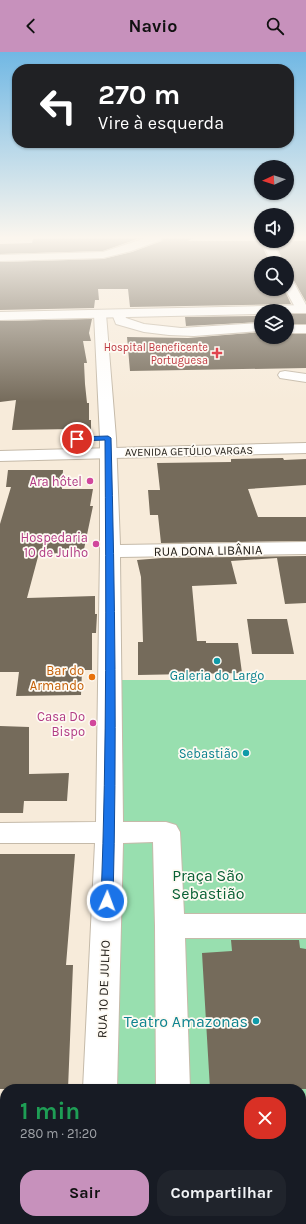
<!DOCTYPE html>
<html lang="pt">
<head>
<meta charset="utf-8">
<style>
	body { margin:0; font-family:Karla,sans-serif; background:#20242c; color:#f1f3f6; height:100vh; display:flex; flex-direction:column; font-size:15px; white-space:nowrap }
	* { box-sizing:border-box; margin:0 }
	p { font-size:13px; color:#9ea1a6 }
	.icon { flex:none; width:22px; height:22px; fill:none; stroke:currentColor; stroke-width:2; stroke-linecap:round; stroke-linejoin:round }
	.map { position:relative; flex:1; overflow:hidden }
	.drawer { position:absolute; left:0px; top:1032px; width:306px; height:140px; display:flex; flex-direction:column; background:#171b24; border-radius:16px 16px 0 0; box-shadow:0 1px 3px #0004 }
	.drawer>* { flex:none }
	.top-card { position:absolute; left:12px; top:12px; width:282px; height:84px; border-radius:16px; box-shadow:0 1px 3px #0004; background:#202124; color:#fff; overflow:hidden }
	.needle { width:26px; rotate:267deg }
	.fabs { position:absolute; left:254px; top:108px; display:grid; gap:8px }
	.fabs a { display:grid; place-items:center; width:40px; height:40px; border-radius:50%; background:#171b24; box-shadow:0 1px 3px #0004; font-size:20px }
	.pin { position:absolute; display:grid; place-items:center; width:34px; height:34px; color:#fff; margin:-17px; border:2px solid #fff; border-radius:50%; box-shadow:0 1px 4px #0007 }
	.me { position:absolute; width:44px; margin:-22px; rotate:2deg; stroke-linejoin:round; filter:drop-shadow(0 0 3px #0008) }
	.turn { display:flex; align-items:center; gap:14px; height:84px; padding:0 20px; font-size:18px }
	.turn .icon { width:52px; height:52px; stroke-width:2.5 }
	.turn b { display:block; font-size:28px; line-height:34px }
	.round { display:grid; place-items:center; flex:none; width:42px; height:42px; border-radius:16px; background:#20242c }
	.head { display:flex; align-items:center; justify-content:space-between; height:68px; padding:0 20px }
	h1 { font-size:24px; font-weight:700; line-height:30px; color:#1e9e55 }
	.button { display:flex; gap:8px; margin-top:auto; padding:8px 20px }
	.button a { flex:1; height:46px; border-radius:16px; background:#c791bc; color:#111; font-size:16px; font-weight:700; line-height:46px; text-align:center }
	.button a+a { background:#20242c; color:#f1f3f6 }
	header { display:flex; justify-content:space-between; align-items:center; height:52px; padding:0 20px; background:#c791bc; color:#111; font-size:18px; font-weight:700 }
	.map>svg:first-child { display:block }
	.green { fill:#98dfaf }
	.building { fill:#756b5b }
	.lines { fill:none; stroke-linecap:round; stroke-linejoin:round }
	.minor-casing { stroke:#c5baa9; stroke-width:2 }
	.major-casing { stroke:#c5baa9; stroke-width:2 }
	.minor { fill:#fff; fill-rule:evenodd }
	.major { fill:#fff; fill-rule:evenodd }
	.route { fill:#1a73e8; stroke:#114b97 }
	.health-dot { fill:#e0444e; stroke:#fefaf3; stroke-width:1.5 }
	.hotel-dot { fill:#d1479c; stroke:#fefaf3; stroke-width:1.5 }
	.culture-dot { fill:#0f9aa8; stroke:#fefaf3; stroke-width:1.5 }
	.food-dot { fill:#e8710a; stroke:#fefaf3; stroke-width:1.5 }
	.labels { text-anchor:middle; stroke-width:3.5; stroke-linejoin:round; paint-order:stroke }
	.far-health-label { font-size:11px; fill:#be3a42; stroke:#fefaf3; text-anchor:end }
	.far-street-label { font-size:11px; fill:#25211b; stroke:#fefaf3 }
	.hotel-label { font-size:13px; fill:#b23c85; stroke:#fefaf3; text-anchor:end }
	.street-label { font-size:13px; fill:#25211b; stroke:#fefaf3 }
	.food-label { font-size:13px; fill:#c56008; stroke:#fefaf3; text-anchor:end }
	.culture-label { font-size:13px; fill:#0d838f; stroke:#fefaf3 }
	.near-park-label { font-size:16px; fill:#0a6135; stroke:#fefaf3 }
	.near-culture-label { font-size:16px; fill:#0d838f; stroke:#fefaf3; text-anchor:end }
</style>
</head>
<body>
<header><svg class="icon" aria-label="back" viewBox="0 0 24 24"><path d="M15 5l-7 7 7 7"/></svg>Navio<svg class="icon" aria-label="search" viewBox="0 0 24 24"><circle cx="10" cy="10" r="6"/><path d="M15 15l6 6"/></svg></header>
<div class="map">
<svg width="306" height="1172" viewBox="0 0 306 1172">
	<rect width="100%" height="100%" fill="#f7ebda"/>
	<path class="green" d="M108,628h198v544h-195v-5h190v-130h-191z"/>
	<path class="building" d="M58,186h82l-37,13 -103,3v-10l32,-1 1,-4z
		M163,186h30l-5,3h72l10,22h-9v26h23l7,15 -161,3 -2,-18h-30l1,11h-4l-1,8 -94,2v-48l103,-3 29,-7 30,-11z
		M273,189h33v61l-14,-25 -5,-1v-13h-2z
		M287,262h19v10h-19z
		M261,264v6l-75,4 -1,-9z
		M92,267l-3,14 2,8h-8l4,22h-3l1,21 2,19h2v17h2v16h-19l1,-7 -61,1 4,-30 -16,2v-81z
		M261,280v5h26v-3h19v34l-176,3 -3,-34 61,1z
		M283,406l1,2 22,-1v26l-58,4 10,28h48v24l-145,2 -3,-28h-8l-2,-25h12l-3,-27 74,-1v-3z
		M8,418h55l-1,19h31l-3,17h3l-10,48 -44,-1 -12,45 68,-2v18h2l-1,19h-4v37h-10l-1,25 -65,1 3,-24h-19v-148l11,-37h-5z
		M306,504v47l-21,1 -8,-46 -46,3 6,23 -45,2 5,55h9v2h32l4,30 -104,2v-33h5l-2,-65 -4,-17 25,-2z
		M247,567h40l7,35h-42z
		M0,674l29,1v47l40,-1 -2,28h-43l-1,12h-23z
		M0,802h75l-9,111h7l-5,124h-68z
		M231,888h68l1,8 6,1v140h-96l-8,-136 30,-2z"/>
	<g class="lines">
		<g class="minor-casing">
			<path id="minor" d="M146,186h16l-1,2 -30,11 -28,7 -103,3v-6l103,-3z
				M261,188l10,1 13,22h-12z
				M287,225l4,1 2,3 13,24v7h-9l-1,-3 -11,-20h2z
				M100,258l5,1 1,3 10,124 4,107 186,-3v12l-186,3 3,265h43l10,3 4,7 4,82h122v24h-121l5,151h-34l-1,-163 -2,-84 -30,1 -6,246h-34l12,-246h-95v-20l96,-1 4,-271v-113l-6,-124 1,-3z
				M118,258l5,1 3,7 18,6 37,4 80,-5v8l-67,5 -25,-1 -25,-3 -28,-8 -4,-10 1,-3z
				M287,273h19v8h-19z
				M285,319l21,3v8l-26,-4 -2,-3 2,-3z
				M76,1167h38v5h-38z
				M159,1167h38v5h-38z"/>
		</g>
		<g class="major-casing">
			<path id="major" d="M306,253v8h-19v-2h-26v3l-261,6v-8z
				M306,391v10l-306,8v-10z"/>
		</g>
		<use href="#minor" class="minor"/>
		<use href="#major" class="major"/>
	</g>
	<linearGradient id="sky" x2="0" y2="1"><stop stop-color="#71b8e4"/><stop offset="0.53" stop-color="#fbf6ee"/><stop offset="1" stop-color="#fbf6ee" stop-opacity="0"/></linearGradient>
	<rect width="306" height="350" fill="url(#sky)"/>
	<path class="route" d="M108,384l3,2c4,154 6,309 2,463l-2,3 -4,2 -5,-2 -1,-3c6,-154 5,-307 4,-461l-28,1 -3,-2 3,-2z"/>
	<path class="health-dot" d="M215 295h4v4h4v4h-4v4h-4v-4h-4v-4h4z"/>
	<g class="hotel-dot">
		<circle cx="90" cy="429" r="4"/>
		<circle cx="96" cy="492" r="4"/>
		<circle cx="93" cy="671" r="4"/>
	</g>
	<g class="culture-dot">
		<circle cx="217" cy="609" r="4"/>
		<circle cx="246" cy="701" r="4"/>
		<circle cx="256" cy="969" r="4"/>
	</g>
	<circle class="food-dot" cx="92" cy="625" r="4"/>
	<g class="labels">
		<g class="far-health-label">
			<text x="208" y="299">Hospital Beneficente<tspan x="208" dy="13">Portuguesa</tspan></text>
		</g>
		<g class="far-street-label">
			<text transform="translate(189 399) rotate(-1)" y="4">AVENIDA GETÚLIO VARGAS</text>
		</g>
		<g class="hotel-label">
			<text x="82" y="434">Ara hôtel</text>
			<text x="88" y="490">Hospedaria<tspan x="88" dy="15">10 de Julho</tspan></text>
			<text x="85" y="669">Casa Do<tspan x="85" dy="15">Bispo</tspan></text>
		</g>
		<g class="street-label">
			<text transform="translate(208 498) rotate(-1)" y="5">RUA DONA LIBÂNIA</text>
			<text transform="translate(103 937) rotate(-88)" y="5">RUA 10 DE JULHO</text>
		</g>
		<g class="food-label">
			<text x="84" y="623">Bar do<tspan x="84" dy="15">Armando</tspan></text>
		</g>
		<g class="culture-label">
			<text x="217" y="628">Galeria do Largo</text>
			<text x="238" y="706" text-anchor="end">Sebastião</text>
		</g>
		<g class="near-park-label">
			<text x="208" y="829">Praça São<tspan x="208" dy="18">Sebastião</tspan></text>
		</g>
		<g class="near-culture-label">
			<text x="248" y="975">Teatro Amazonas</text>
		</g>
	</g>
</svg>
<div class="fabs">
<a><svg class="needle" viewBox="-14 -14 28 28"><path d="M0-13l5 13h-10z" fill="#e53935"/><path d="M0 13l5-13h-10z" fill="#9ea1a6"/></svg></a>
<a><svg class="icon" aria-label="sound" viewBox="0 0 24 24"><path d="M4 9h4l5-4v14l-5-4H4zM17 9q2 3 0 6"/></svg></a>
<a><svg class="icon" aria-label="search" viewBox="0 0 24 24"><circle cx="10" cy="10" r="6"/><path d="M15 15l6 6"/></svg></a>
<a><svg class="icon" aria-label="layers" viewBox="0 0 24 24"><path d="M12 4l9 5-9 5-9-5zM3 14l9 5 9-5"/></svg></a>
</div>
<div class="pin" style="left:77px;top:387px;background:#d93025"><svg class="icon" aria-label="arrive" viewBox="0 0 24 24"><path d="M6 21V4h12l-3 4 3 4H6"/></svg></div>
<svg class="me" style="left:107px;top:849px" viewBox="-20 -20 40 40"><circle r="17" fill="#1a73e8" stroke="#fff" stroke-width="3"/><path d="M0-11L8 9 0 5-8 9z" fill="#fff"/></svg>
<div class="top-card">
<div class="turn"><svg class="icon" aria-label="left" viewBox="0 0 24 24"><path d="M17 20v-9H6M10 6l-5 5 5 5"/></svg><div><b>270 m</b>Vire à esquerda</div></div>
</div>
<section class="drawer">
<div class="head"><div><h1>1 min</h1><p>280 m · 21:20</p></div><a class="round" style="background:#d93025;color:#fff"><svg class="icon" aria-label="close" viewBox="0 0 24 24"><path d="M6 6l12 12M18 6L6 18"/></svg></a></div>
<div class="button"><a>Sair</a><a>Compartilhar</a></div>
</section>
</div>
</body>
</html>
